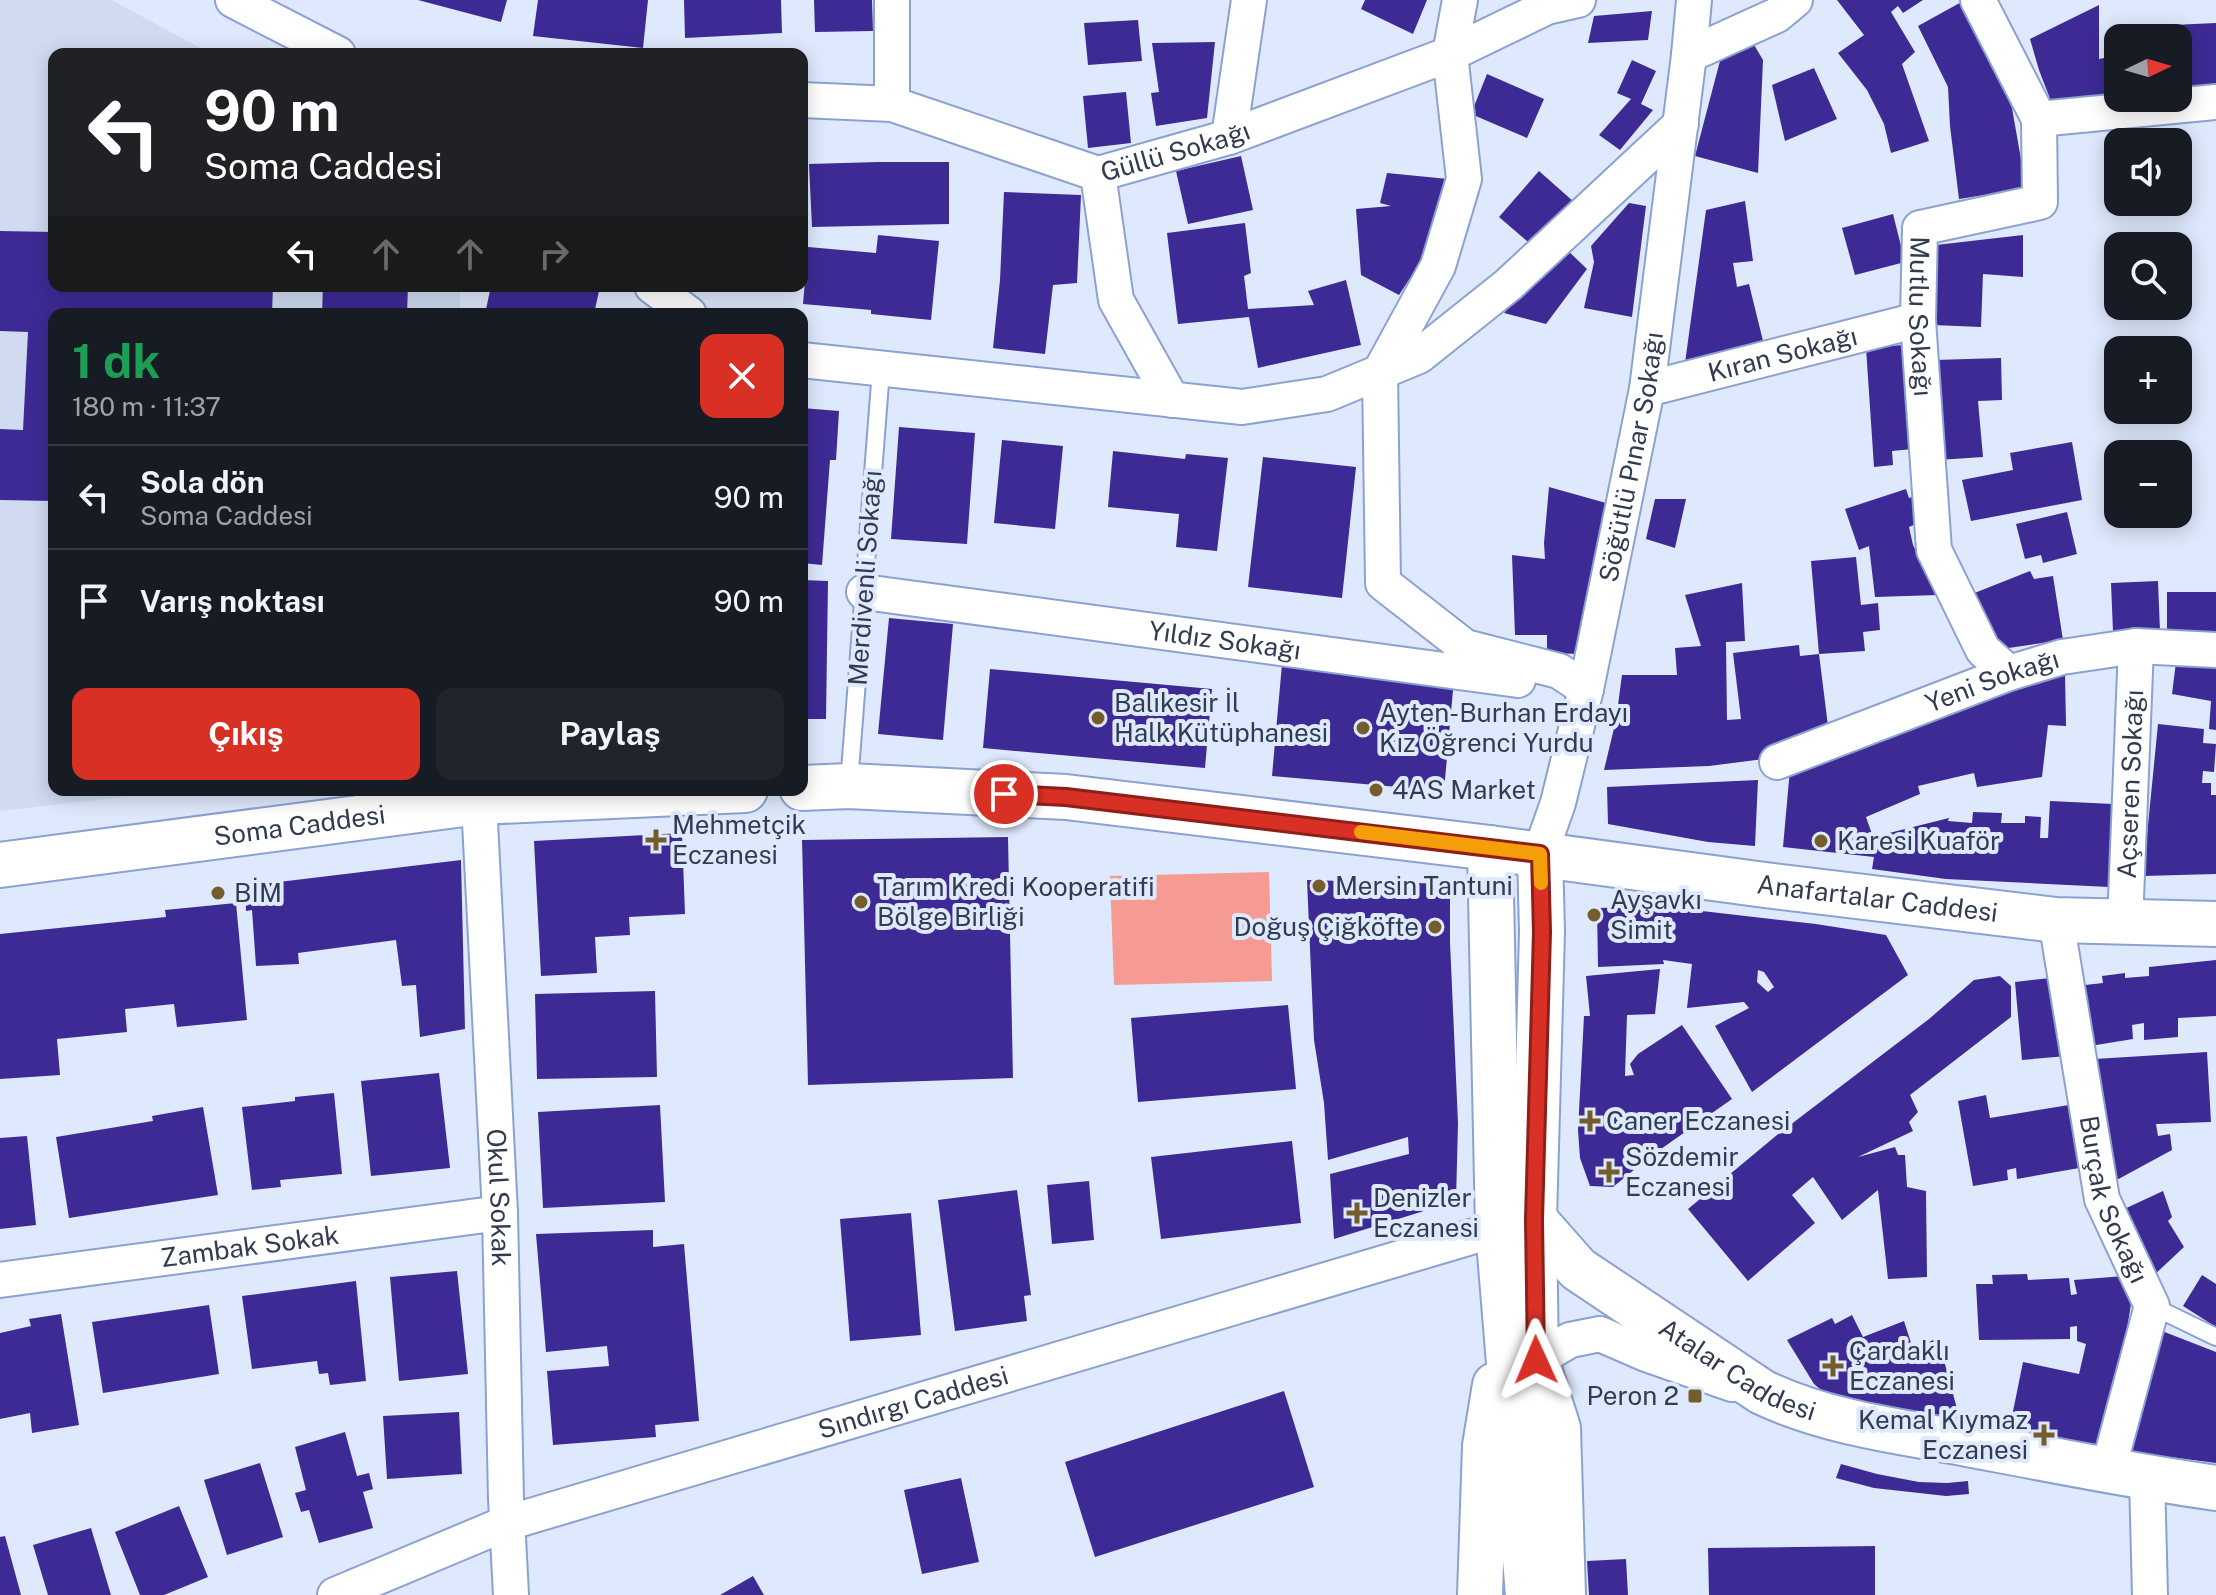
<!DOCTYPE html>
<html lang="tr">
<head>
<meta charset="utf-8">
<style>
	body { margin:0; font-family:"Public Sans",sans-serif; background:#20242c; color:#f1f3f6; height:100vh; display:flex; flex-direction:column; font-size:30px; white-space:nowrap }
	* { box-sizing:border-box; margin:0 }
	p { font-size:26px; color:#9ea1a6 }
	.icon { flex:none; width:44px; height:44px; fill:none; stroke:currentColor; stroke-width:2; stroke-linecap:round; stroke-linejoin:round }
	.map { position:relative; flex:1; overflow:hidden }
	.sheet { position:absolute; left:48px; top:308px; width:760px; height:488px; display:flex; flex-direction:column; background:#171b24; border-radius:16px; box-shadow:0 4px 20px #0003 }
	.sheet>* { flex:none }
	.top-card { position:absolute; left:48px; top:48px; width:760px; height:244px; border-radius:16px; box-shadow:0 4px 20px #0003; background:#202124; color:#fff; overflow:hidden }
	.needle { width:52px; rotate:85deg }
	.controls { position:absolute; left:2104px; top:24px; display:grid; gap:16px }
	.controls a { display:grid; place-items:center; width:88px; height:88px; border-radius:16px; background:#171b24; box-shadow:0 4px 20px #0003; font-size:40px }
	.pin { position:absolute; display:grid; place-items:center; width:68px; height:68px; color:#fff; margin:-34px; border:4px solid #fff; border-radius:50%; box-shadow:0 2px 8px #0007 }
	.me { position:absolute; width:88px; margin:-44px; rotate:359deg; stroke-linejoin:round; filter:drop-shadow(0 0 6px #0008) }
	.turn { display:flex; align-items:center; gap:28px; height:168px; padding:0 24px; font-size:36px }
	.turn .icon { width:104px; height:104px; stroke-width:2.5 }
	.turn b { display:block; font-size:56px; line-height:68px }
	.lanes { display:flex; align-items:center; height:76px; padding:0 24px; background:#0003; justify-content:center; gap:40px; direction:ltr }
	.lanes .off { opacity:.35 }
	.round { display:grid; place-items:center; flex:none; width:84px; height:84px; border-radius:16px; background:#20242c }
	.summary { display:flex; align-items:center; justify-content:space-between; height:136px; padding:0 24px }
	h1 { font-size:48px; font-weight:700; line-height:60px; color:#1e9e55 }
	.button { display:flex; gap:16px; margin-top:auto; padding:16px 24px }
	.button a { flex:1; height:92px; border-radius:16px; background:#d93025; color:#fff; font-size:32px; font-weight:700; line-height:92px; text-align:center }
	.button a+a { background:#20242c; color:#f1f3f6 }
	ul { padding:0; list-style:none }
	li { display:flex; align-items:center; gap:24px; height:104px; padding:0 24px; border-top:2px solid #363941 }
	li div { flex:1 }
	li b { display:block; font-size:30px }
	li em { font-style:normal }
	.map>svg:first-child { display:block }
	.built { fill:#d0dbf2 }
	.green { fill:#f69a94 }
	.building { fill:#3e2a95; fill-rule:evenodd }
	.lines { fill:none; stroke-linecap:round; stroke-linejoin:round }
	.lane-casing { stroke:#8ba2d1; stroke-width:20 }
	.street-casing { stroke:#8ba2d1; stroke-width:38 }
	.secondary-casing { stroke:#8ba2d1; stroke-width:48 }
	.lane { stroke:#fff; stroke-width:16 }
	.street { stroke:#fff; stroke-width:34 }
	.secondary { stroke:#fff; stroke-width:44 }
	.route-casing { stroke:#8d1f18; stroke-width:20 }
	.route { stroke:#d93025; stroke-width:14 }
	.slow { stroke:#f59e0b; stroke-width:14 }
	.poi-dot { fill:#745d2d; stroke:#dfe9fd; stroke-width:3 }
	.labels { text-anchor:middle; stroke-width:8; stroke-linejoin:round; paint-order:stroke }
	.street-label { font-size:26px; fill:#323c50; stroke:#dfe9fd }
	.poi-label { font-size:26px; fill:#323c50; stroke:#dfe9fd; text-anchor:start }
</style>
</head>
<body>
<div class="map">
<svg width="2216" height="1595" viewBox="0 0 2216 1595">
	<rect width="100%" height="100%" fill="#dfe9fd"/>
	<path class="built" d="M0,0h112l99,54h-157v232h406v28h-406v476h131l-185,21z"/>
	<path class="green" d="M1269,872l3,109 -158,4 -4,-109z"/>
	<path class="building" d="M418,0h89l-6,22z
		M538,0h110l-5,48 -110,-12z
		M684,0h97l1,33 -97,5z
		M814,0h58l1,31 -58,1z
		M1365,0h62l-14,34 -52,-25z
		M1837,0h86l-20,13 -5,-7 -7,6 24,40 -13,12 27,77 -38,12 -7,-29 -17,-34 -29,-37 26,-18z
		M1965,0l47,108 10,57 1,24 -64,10 -9,-73 -2,-39 -30,-61z
		M2099,5v54l19,-4v38l-66,11 -13,-34 -9,-31z
		M1652,11l-4,29 -60,3 6,-27z
		M1138,20l4,41 -54,4 -4,-42z
		M2216,23v61l-38,3v-49h-48l-1,-11z
		M1215,42l-8,76 -51,8 -5,-33 8,-1 -7,-49z
		M1753,43l10,17 -5,113 -63,-17 26,-99z
		M1632,60l24,11 -15,33 12,6 -33,40 -21,-15 32,-36 -14,-6z
		M1814,68l23,51 -52,22 -13,-56z
		M1487,74l57,25 -17,39 -56,-24z
		M1126,92l5,51 -43,5 -5,-52z
		M1241,156l12,54 -65,14 -12,-53z
		M878,162h71v62l-137,3 -3,-63z
		M1539,171l35,31 -40,45 -35,-30z
		M1387,173l61,6 -24,78 -25,38 -38,-20 -5,-66 35,-3 -11,-3z
		M1004,192l77,3 -4,88 -24,2 -8,69 -52,-6 7,-68z
		M1745,201l8,60 -20,2 4,24 12,-3 15,61 -79,18 21,-153z
		M1629,203l17,3 -14,111 -48,-9 10,-46 -3,-16z
		M1893,214l12,48 -50,13 -13,-47z
		M1245,223l6,50 -7,3 4,33 66,-4 -6,-14 38,-11 15,65 -103,23 -9,-51 -71,7 -11,-91z
		M0,231l54,1v54h219l-1,28h-218v187l-54,-1v-71l23,1 5,-98 -28,-1z
		M878,235l61,6 -8,79 -60,-6v-4l-68,-6 5,-57 68,6z
		M2023,235v42l-40,-3 -2,53 -48,-2 3,-80z
		M1563,246l24,23 -41,55 -42,-11z
		M323,286h85l-1,28h-85z
		M491,286h86l22,5 -5,23h-109z
		M1903,345l10,104 -21,2 1,14 -19,2 -8,-119z
		M2001,358l1,42 -24,1 5,56 -45,3 -3,-100z
		M802,408l37,3 -3,49h-6l-8,105 -20,-2z
		M899,427l76,6 -8,111 -76,-5z
		M1002,440l61,6 -8,83 -61,-6z
		M2072,442l10,58 -111,21 -9,-41 51,-10 -3,-17z
		M1113,451l72,8 1,-5 42,4 -11,93 -41,-4 3,-33 -71,-7z
		M1263,457l93,10 -14,131 -94,-11z
		M1549,487l57,16 -26,151 -33,-1v-18h-32l-3,-80 33,4 -1,-16z
		M1906,489l3,9 6,-2 6,26 -12,5 4,18 25,50 -63,2 -6,-51 -10,4 -14,-41z
		M1655,499h31l-11,49 -29,-9z
		M2067,512l10,42 -34,9 -2,-8 -16,4 -9,-35z
		M1856,557l5,48 17,-2 2,27 -17,2 2,19 -46,3 -8,-93z
		M2030,571l4,8 19,-3 10,64 -61,9 -30,-55z
		M802,580l26,1 -2,138h-24z
		M2158,581l2,50 -47,1 -2,-49z
		M1742,583l3,58 -19,1 1,78 14,-1 -8,-66 66,-8 1,11 19,-2 9,72 -64,33 -55,7 -105,4 12,-50 6,-45h55l-2,-27 26,-2 -16,-51z
		M2167,592h49v43l-49,-1z
		M889,618l64,6 -10,116 -65,-6z
		M2176,662l40,3v65l-7,-1 2,-28 -39,-7z
		M1282,664l172,15 -10,112 -172,-15z
		M990,669l222,20 -7,79 -222,-20z
		M2065,673l1,53 -18,-1 -6,52 -65,10 -3,-14 -56,13 2,8 -54,23 7,20 76,-19 -1,3 24,2 1,-11 29,1 -1,10h24v-7l16,1 -1,21h8l2,-37 63,3 -4,83 -163,-8 -74,-10 2,-12 -91,-10 7,-78 113,-37 132,-51z
		M2158,724l46,5 -1,14 13,1 -2,28 -11,-1 -1,12h9v12h5v79l-73,2z
		M1758,780l-3,66 -47,-4 -100,-18 -1,-37z
		M682,833l3,81 -56,3 1,18 -35,2 2,36 -56,3 -7,-135z
		M1008,837l5,241 -205,7 -6,-245z
		M461,860l4,169 -45,8 -4,-52 -14,1 -6,-46 -98,13 1,11 -43,2 -4,-56 -6,1 -1,-25z
		M1307,880l143,4v58l8,181 -2,78 -122,38 -4,-65 79,-20 -1,-17 -80,23 -4,-57 -10,-63z
		M236,903l11,117 -70,7 -3,-23 -49,5 2,23 -70,7 3,36 -60,4v-145l166,-17 -1,-7z
		M1663,907l39,1v3l114,13 70,11 22,40 -156,117 -37,-66 34,-18 -5,-6 -57,6 5,-44 -29,-4 1,4 -66,3 -1,-59zM1758,970l6,2 10,15 -6,5 -11,-10z
		M2216,960v56l-38,2v19l-34,3v-17l-12,2 1,14 -43,7 -5,-61 18,-2 -1,-7 23,-3v5l24,-2v-9z
		M1660,969l-5,45 -28,1 -2,61 9,-1 -4,-11 8,-10 44,-29 50,74 -81,57 -38,31 -23,-1 -10,-28 -2,-28 6,-114h6l-4,-40z
		M2000,976l11,10v31l-101,78 8,17 -9,10 4,9 -55,26 37,-10 3,8h7l2,32 19,4 1,86 -39,2 -10,-89 -36,30 -29,-43 -21,18 23,28 -67,58 -60,-72 89,-74 152,-116 45,-39z
		M2059,977l8,79 -45,4 -7,-78z
		M655,991l2,86 -120,2 -2,-85z
		M1288,1005l8,84 -158,13 -7,-84z
		M2207,1052l4,70 -55,2 2,12 12,-2 2,16 -59,32 -18,-123z
		M439,1073l11,95 -79,8 -10,-95z
		M334,1093l8,81 -62,6 1,7 -29,3 -10,-83 53,-6v-4z
		M1986,1095l4,23 85,-14 10,63 -68,12 -1,-11 -9,2 1,10 -35,6 -15,-85z
		M660,1105l5,97 -122,6 -5,-96z
		M203,1107l15,88 -149,23 -13,-81 97,-16 -1,-5z
		M27,1136l9,89 -36,4v-91z
		M1292,1141l9,82 -140,16 -10,-82z
		M1089,1181l5,59 -42,4 -5,-59z
		M1017,1190l14,105 -7,1 3,25 -72,10 -17,-131z
		M2163,1191l9,26 -4,4 16,26 -32,30 -32,-66z
		M911,1213l10,122 -71,6 -10,-122z
		M653,1230v17l31,-3 15,177 -44,4 1,12 -103,8 -6,-74 62,-5 -2,-20 -61,6 -10,-118z
		M457,1271l11,103 -69,7 -9,-104z
		M2027,1274l1,6 41,-2 2,17 6,-1 -3,-14 50,-4 7,28 -8,50 -26,98 -89,-16 15,-74 56,12 7,-30 -9,-3v-15l-7,1v12l-91,1 -3,-56h17l-1,-9z
		M2202,1275l14,9v43l-33,-21z
		M356,1281l10,100 -36,4 -2,-12 -9,1 -2,-13 -65,8 -10,-73z
		M209,1305l10,69 -116,19 -11,-71z
		M61,1314l18,111 -47,8 -2,-20 -30,6v-86l31,-7 -2,-7z
		M1852,1315l11,22 41,-16 9,28 25,-11 21,78 -6,6 -127,-28 -12,-10 -27,-44 45,-22 3,6z
		M2162,1331l54,21v111l-85,-11z
		M1284,1391l30,96 -219,70 -30,-95z
		M459,1412l3,62 -75,5 -4,-63z
		M345,1432l12,44 12,-3 4,16 -10,3 10,36 -54,15 -10,-33 -8,2 -6,-19 11,-3 -11,-43z
		M260,1463l23,74 -56,18 -23,-75z
		M1841,1464l36,10 42,8 28,1 21,-2 1,13 -23,2 -72,-8 -38,-10z
		M961,1478l18,84 -57,12 -18,-84z
		M179,1506l29,71 -44,18h-24l-25,-63z
		M91,1528l20,67h-63l-15,-50z
		M5,1536l16,59h-21v-58z
		M1875,1546v49h-166l-1,-47z
		M1626,1559l2,36h-39l-2,-34z
		M753,1576l11,19h-44z"/>
	<g class="lines">
		<g class="lane-casing">
			<path id="lane" d="M849,784l32,-414
				M2152,1306l64,31"/>
		</g>
		<g class="street-casing">
			<g id="street">
				<path d="M233,0l105,54"/>
				<path d="M892,0v104"/>
				<path d="M1460,0l-10,54 14,125 -26,87 -58,106 3,211 82,64 94,24 27,18"/>
				<path id="s1" d="M1978,0l61,119 1,83 -120,26 -2,92 16,230 49,100 26,23"/>
				<path d="M1689,55l88,-40 18,-15"/>
				<path id="s2" d="M802,100l90,4 206,70 131,-37 221,-83 97,-47 31,-7"/>
				<path d="M2039,119l177,-17"/>
				<path d="M1229,137l20,-137"/>
				<path d="M1098,174l18,126 56,100"/>
				<path d="M652,286l37,28"/>
				<path d="M802,360l440,47 85,-13 92,-38 89,-71 173,-161"/>
				<path id="s3" d="M1647,389l271,-69"/>
				<path id="s4" d="M864,592l654,88"/>
				<path id="s5" d="M1777,762l232,-89 53,-16 74,-11 80,4"/>
				<path id="s6" d="M479,802l21,411 6,286 5,96"/>
				<path id="s7" d="M1540,854l18,-51 28,-114 61,-300 42,-334 5,-55"/>
				<path id="s8" d="M2056,920l46,279 50,107 -44,164"/>
				<path id="s9" d="M2125,924l11,-278"/>
				<path id="s10" d="M0,1280l500,-67"/>
				<path d="M1536,1360l34,-20 30,-6 46,20 86,30"/>
				<path d="M2147,1478l3,117"/>
				<path id="s11" d="M335,1595l172,-72 991,-294"/>
			</g>
		</g>
		<g class="secondary-casing">
			<g id="secondary">
				<path id="s12" d="M802,788l47,-2 217,11 424,51 275,37 291,35 160,4"/>
				<path d="M1490,848l8,381 30,366"/>
				<path id="s13" d="M0,865l479,-63 266,-12"/>
				<path id="s14" d="M1534,1219l44,50 184,123c63,30 133,39 201,51 84,16 168,33 253,45"/>
				<path d="M1536,1360l22,68 5,167"/>
				<path d="M1536,1366l-2,-147 8,-287 -2,-78"/>
				<path d="M1480,1595l5,-149 10,-61"/>
			</g>
		</g>
		<use href="#lane" class="lane"/>
		<use href="#street" class="street"/>
		<use href="#secondary" class="secondary"/>
	</g>
	<g class="lines">
		<g class="route-casing">
			<path id="route" d="M1004,794l62,3 474,57 2,78 -8,287 2,141"/>
		</g>
		<use href="#route" class="route"/>
		<path class="slow" d="M1361,832l179,22 1,29"/>
	</g>
	<g class="poi-dot">
		<circle cx="1098" cy="718" r="8"/>
		<circle cx="1363" cy="728" r="8"/>
		<circle cx="1376" cy="790" r="8"/>
		<path d="M652 828h8v8h8v8h-8v8h-8v-8h-8v-8h8z"/>
		<circle cx="1821" cy="841" r="8"/>
		<circle cx="1319" cy="886" r="8"/>
		<circle cx="218" cy="893" r="8"/>
		<circle cx="861" cy="902" r="8"/>
		<circle cx="1594" cy="915" r="8"/>
		<circle cx="1435" cy="927" r="8"/>
		<path d="M1586 1109h8v8h8v8h-8v8h-8v-8h-8v-8h8z"/>
		<path d="M1605 1160h8v8h8v8h-8v8h-8v-8h-8v-8h8z"/>
		<path d="M1353 1201h8v8h8v8h-8v8h-8v-8h-8v-8h8z"/>
		<path d="M1829 1354h8v8h8v8h-8v8h-8v-8h-8v-8h8z"/>
		<rect x="1687" y="1388" width="16" height="16" rx="4"/>
		<path d="M2040 1423h8v8h8v8h-8v8h-8v-8h-8v-8h8z"/>
	</g>
	<g class="labels">
		<g class="street-label">
			<text dy="9" stroke="none"><textPath href="#s2" startOffset="388">Güllü Sokağı</textPath></text>
			<text dy="9" stroke="none"><textPath href="#s1" startOffset="428">Mutlu Sokağı</textPath></text>
			<text dy="9" stroke="none"><textPath href="#s3" startOffset="140">Kıran Sokağı</textPath></text>
			<text dy="9" stroke="none"><textPath href="#s7" startOffset="408">Söğütlü Pınar Sokağı</textPath></text>
			<text transform="translate(865 578) rotate(-86)" y="9">Merdivenli Sokağı</text>
			<text dy="9" stroke="none"><textPath href="#s4" startOffset="364">Yıldız Sokağı</textPath></text>
			<text dy="9" stroke="none"><textPath href="#s5" startOffset="230">Yeni Sokağı</textPath></text>
			<text dy="9" stroke="none"><textPath href="#s9" startOffset="140">Açseren Sokağı</textPath></text>
			<text dy="9" stroke="none"><textPath href="#s13" startOffset="302">Soma Caddesi</textPath></text>
			<text dy="9" stroke="none"><textPath href="#s12" startOffset="1082">Anafartalar Caddesi</textPath></text>
			<text dy="9" stroke="none"><textPath href="#s6" startOffset="396">Okul Sokak</textPath></text>
			<text dy="9" stroke="none"><textPath href="#s8" startOffset="286">Burçak Sokağı</textPath></text>
			<text dy="9" stroke="none"><textPath href="#s10" startOffset="252">Zambak Sokak</textPath></text>
			<text dy="9" stroke="none"><textPath href="#s14" startOffset="256">Atalar Caddesi</textPath></text>
			<text dy="9" stroke="none"><textPath href="#s11" startOffset="610">Sındırgı Caddesi</textPath></text>
		</g>
		<g class="poi-label">
			<text x="1114" y="712">Balıkesir İl<tspan x="1114" dy="30">Halk Kütüphanesi</tspan></text>
			<text x="1379" y="722">Ayten-Burhan Erdayı<tspan x="1379" dy="30">Kız Öğrenci Yurdu</tspan></text>
			<text x="1392" y="799">4AS Market</text>
			<text x="672" y="834">Mehmetçik<tspan x="672" dy="30">Eczanesi</tspan></text>
			<text x="1837" y="850">Karesi Kuaför</text>
			<text x="1335" y="895">Mersin Tantuni</text>
			<text x="877" y="896">Tarım Kredi Kooperatifi<tspan x="877" dy="30">Bölge Birliği</tspan></text>
			<text x="234" y="902">BİM</text>
			<text x="1610" y="909">Ayşavkı<tspan x="1610" dy="30">Simit</tspan></text>
			<text x="1419" y="936" text-anchor="end">Doğuş Çiğköfte</text>
			<text x="1606" y="1130">Caner Eczanesi</text>
			<text x="1625" y="1166">Sözdemir<tspan x="1625" dy="30">Eczanesi</tspan></text>
			<text x="1373" y="1207">Denizler<tspan x="1373" dy="30">Eczanesi</tspan></text>
			<text x="1849" y="1360">Çardaklı<tspan x="1849" dy="30">Eczanesi</tspan></text>
			<text x="1679" y="1405" text-anchor="end">Peron 2</text>
			<text x="2028" y="1429" text-anchor="end">Kemal Kıymaz<tspan x="2028" dy="30">Eczanesi</tspan></text>
		</g>
	</g>
</svg>
<div class="controls">
<a><svg class="needle" viewBox="-14 -14 28 28"><path d="M0-13l5 13h-10z" fill="#e53935"/><path d="M0 13l5-13h-10z" fill="#9ea1a6"/></svg></a>
<a><svg class="icon" aria-label="sound" viewBox="0 0 24 24"><path d="M4 9h4l5-4v14l-5-4H4zM17 9q2 3 0 6"/></svg></a>
<a><svg class="icon" aria-label="search" viewBox="0 0 24 24"><circle cx="10" cy="10" r="6"/><path d="M15 15l6 6"/></svg></a>
<a>+</a>
<a>−</a>
</div>
<div class="pin" style="left:1004px;top:794px;background:#d93025"><svg class="icon" aria-label="arrive" viewBox="0 0 24 24"><path d="M6 21V4h12l-3 4 3 4H6"/></svg></div>
<svg class="me" style="left:1536px;top:1360px" viewBox="-20 -20 40 40"><path d="M0-17L14 15 0 8-14 15z" fill="#d93025" stroke="#fff" stroke-width="4"/></svg>
<div class="top-card">
<div class="turn"><svg class="icon" aria-label="left" viewBox="0 0 24 24"><path d="M17 20v-9H6M10 6l-5 5 5 5"/></svg><div><b>90 m</b>Soma Caddesi</div></div>
<div class="lanes"><svg class="icon" aria-label="left" viewBox="0 0 24 24"><path d="M17 20v-9H6M10 6l-5 5 5 5"/></svg><svg class="icon off" aria-label="ahead" viewBox="0 0 24 24"><path d="M12 20V5M6 11l6-6 6 6"/></svg><svg class="icon off" aria-label="ahead" viewBox="0 0 24 24"><path d="M12 20V5M6 11l6-6 6 6"/></svg><svg class="icon off" aria-label="right" viewBox="0 0 24 24"><path d="M7 20v-9h11M14 6l5 5-5 5"/></svg></div>
</div>
<section class="sheet">
<div class="summary"><div><h1>1 dk</h1><p>180 m · 11:37</p></div><a class="round" style="background:#d93025;color:#fff"><svg class="icon" aria-label="close" viewBox="0 0 24 24"><path d="M6 6l12 12M18 6L6 18"/></svg></a></div>
<ul>
<li><svg class="icon" aria-label="left" viewBox="0 0 24 24"><path d="M17 20v-9H6M10 6l-5 5 5 5"/></svg><div><b>Sola dön</b><p>Soma Caddesi</p></div><em>90 m</em></li>
<li><svg class="icon" aria-label="arrive" viewBox="0 0 24 24"><path d="M6 21V4h12l-3 4 3 4H6"/></svg><div><b>Varış noktası</b></div><em>90 m</em></li>
</ul>
<div class="button"><a>Çıkış</a><a>Paylaş</a></div>
</section>
</div>
</body>
</html>
